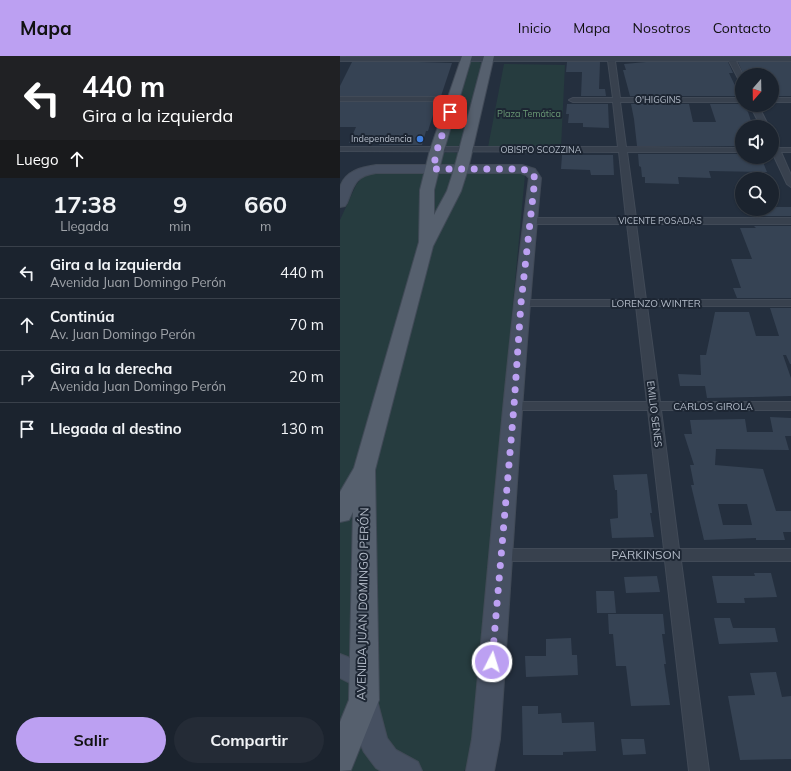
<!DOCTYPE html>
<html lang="es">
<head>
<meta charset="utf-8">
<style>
	body { margin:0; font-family:Mulish,sans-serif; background:#242b36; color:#f1f3f6; height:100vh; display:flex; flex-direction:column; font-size:15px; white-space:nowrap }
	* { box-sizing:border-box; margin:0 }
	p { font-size:13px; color:#a0a4aa }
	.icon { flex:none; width:22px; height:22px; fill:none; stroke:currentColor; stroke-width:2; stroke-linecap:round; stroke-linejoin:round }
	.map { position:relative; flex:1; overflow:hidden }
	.sheet { display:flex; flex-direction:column; background:#1b232e; width:340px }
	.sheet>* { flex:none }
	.guide { background:#202124; color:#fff; overflow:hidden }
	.needle { width:26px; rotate:200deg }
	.buttons { position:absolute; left:395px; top:12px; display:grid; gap:8px }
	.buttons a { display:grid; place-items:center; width:44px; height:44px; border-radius:50%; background:#1b232e; box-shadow:0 1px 3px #0004,0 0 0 1px #39404a; font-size:20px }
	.pin { position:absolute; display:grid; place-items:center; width:34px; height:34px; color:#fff; margin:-17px; border-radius:8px; box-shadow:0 2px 6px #0006 }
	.me { position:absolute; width:44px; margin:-22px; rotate:5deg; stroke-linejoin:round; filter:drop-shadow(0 0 3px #0008) }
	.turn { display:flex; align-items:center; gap:14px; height:84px; padding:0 16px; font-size:18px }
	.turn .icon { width:52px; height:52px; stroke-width:2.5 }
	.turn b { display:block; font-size:28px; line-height:34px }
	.then { display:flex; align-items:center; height:38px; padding:0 16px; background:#0003; gap:8px; font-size:15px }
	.eta { display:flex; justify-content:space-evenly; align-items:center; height:68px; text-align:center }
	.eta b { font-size:24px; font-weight:700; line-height:28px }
	.action { display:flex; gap:8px; margin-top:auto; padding:8px 16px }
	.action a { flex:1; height:46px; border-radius:24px; background:#bca0f2; color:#111; font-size:16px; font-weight:700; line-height:46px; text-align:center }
	.action a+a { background:#242b36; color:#f1f3f6 }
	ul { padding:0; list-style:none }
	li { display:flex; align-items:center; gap:12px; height:52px; padding:0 16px; border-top:1px solid #39404a }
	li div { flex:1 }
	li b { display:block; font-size:15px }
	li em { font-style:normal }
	header { display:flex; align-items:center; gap:24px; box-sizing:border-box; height:56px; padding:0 20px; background:#bca0f2; color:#111 }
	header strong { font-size:19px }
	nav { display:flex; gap:22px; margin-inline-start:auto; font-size:14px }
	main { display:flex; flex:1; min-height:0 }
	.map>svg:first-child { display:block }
	.green { fill:#263c3f }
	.building { fill:#364354; fill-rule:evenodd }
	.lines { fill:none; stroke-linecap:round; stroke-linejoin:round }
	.minor-casing { stroke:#414a57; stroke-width:2 }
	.secondary-casing { stroke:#414a57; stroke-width:2 }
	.primary-casing { stroke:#414a57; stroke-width:2 }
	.minor { fill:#38414e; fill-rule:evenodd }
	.secondary { fill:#465061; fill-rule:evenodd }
	.primary { fill:#56606e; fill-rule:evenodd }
	.route { stroke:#bca0f2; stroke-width:7; stroke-dasharray:0 12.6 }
	.shop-dot { fill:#3f7fe0; stroke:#1d2633; stroke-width:1.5 }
	.labels { text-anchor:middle; stroke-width:4; stroke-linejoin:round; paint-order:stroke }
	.far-street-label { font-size:9px; fill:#b4bcc9; stroke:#1d2633 }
	.far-park-label { font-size:9px; fill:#6b9a76; stroke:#1d2633 }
	.far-poi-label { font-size:9px; fill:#b4bcc9; stroke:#1d2633; text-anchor:end }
	.street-label { font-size:10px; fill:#b4bcc9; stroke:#1d2633 }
	.near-street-label { font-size:12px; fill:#b4bcc9; stroke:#1d2633 }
</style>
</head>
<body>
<header>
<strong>Mapa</strong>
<nav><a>Inicio</a><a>Mapa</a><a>Nosotros</a><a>Contacto</a></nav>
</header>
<main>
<section class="sheet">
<div class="guide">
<div class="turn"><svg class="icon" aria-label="left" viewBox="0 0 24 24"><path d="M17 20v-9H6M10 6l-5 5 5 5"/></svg><div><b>440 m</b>Gira a la izquierda</div></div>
<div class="then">Luego<svg class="icon" aria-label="ahead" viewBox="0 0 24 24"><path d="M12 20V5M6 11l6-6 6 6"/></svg></div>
</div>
<div class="eta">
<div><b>17:38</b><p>Llegada</p></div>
<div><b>9</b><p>min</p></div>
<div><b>660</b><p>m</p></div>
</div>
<ul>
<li><svg class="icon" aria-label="left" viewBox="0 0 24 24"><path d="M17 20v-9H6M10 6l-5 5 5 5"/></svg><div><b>Gira a la izquierda</b><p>Avenida Juan Domingo Perón</p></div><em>440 m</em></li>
<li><svg class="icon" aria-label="ahead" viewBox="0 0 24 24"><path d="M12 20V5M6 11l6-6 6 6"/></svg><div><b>Continúa</b><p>Av. Juan Domingo Perón</p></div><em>70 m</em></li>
<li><svg class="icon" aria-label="right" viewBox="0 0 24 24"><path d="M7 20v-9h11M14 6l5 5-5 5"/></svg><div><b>Gira a la derecha</b><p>Avenida Juan Domingo Perón</p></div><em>20 m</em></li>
<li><svg class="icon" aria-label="arrive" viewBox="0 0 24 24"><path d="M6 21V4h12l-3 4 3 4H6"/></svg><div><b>Llegada al destino</b></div><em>130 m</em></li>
</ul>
<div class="action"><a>Salir</a><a>Compartir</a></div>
</section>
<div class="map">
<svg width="451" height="715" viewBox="0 0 451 715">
	<rect width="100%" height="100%" fill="#242f3e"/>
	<path class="green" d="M136,5l6,2 -21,82c-5,2 -11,3 -16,0l24,-83z
		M164,8l61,1 -4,83 -73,-1z
		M110,96l9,1 -2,12 -18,2 3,-14z
		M39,115l136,1 10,3 -55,588 -6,8h-124v-551l16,-35 8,-10z"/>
	<path class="building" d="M12,6h67l33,1 -11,33h-101v-10z
		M227,6h33l-1,27h6l1,7h-25l1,-24h-16z
		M306,6h82l5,11h-4l11,23h-110l-7,-26h3l-2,-6z
		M398,6h53v34h-19v-21h-17l-2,-2h-10z
		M0,46h97l-9,29h-2l-4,14h-43l1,-2h-31l7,-16h-16z
		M227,48h41l1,24 -26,-1v-4h-15l1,-9h-3z
		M291,48h58l4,18h23l-6,-18h32l6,8 5,15h-11v19h-105l-3,-27z
		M298,98h104v3h19l6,15 -58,-1 2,7 -33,-1 1,7 -34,-1v-6h-3l-1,-10 -2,-1z
		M222,99h51l1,20h-23l-1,-5 -29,-1z
		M432,151h19v9h-40l-4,-7h25z
		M414,170h37v72h-54l-4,-10h8l-10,-29h21l-12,-31h16z
		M430,252h21v56h-1l-4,-9h-3l8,23v18l-84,2 -2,-12h-25l-2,-12 23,1 -1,-20h6l9,-43h34l7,24h23z
		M430,361l21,1v18h-6l4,14 -73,-1 -1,16 48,4 13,42h15v21h-8l2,8h-29v-2l-52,2 -13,-55h3l-4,-20h4l-10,-31h8l-2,-14 55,-1 2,13h26zM378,448h29l5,21h-29z
		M307,418l5,39h-2l4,24 -42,1 -2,-19 8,-1 -1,-28h-2l-2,-15z
		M414,517h17l6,24 -33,1 1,5h-28l-5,-27h43z
		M317,520l3,16 -34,1 -2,-16z
		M256,535h18l2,22h-19z
		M268,558h55l2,20h-3l4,30h-2l6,41 -39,1 -5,-40h-10l-3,-32h-4z
		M374,562h16l3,10h42l3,14 -59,2z
		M231,582l1,17h5l1,20 -52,2 -1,-21h21v-17z
		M436,616l6,25 9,-1v63l-51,1 -12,-64 27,-1 -5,-22z
		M182,650h16v8l23,-1 1,10 32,-1 2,29 -33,1v3h-40z
		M281,683h23l2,15 -23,1z"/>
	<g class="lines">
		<g class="minor-casing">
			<path id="minor" d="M268,0l183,1v4h-55l7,14 -1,7 -3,-2 -10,-19h-114l5,37h122v4h-122l6,45 116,1v4h-115l9,66h155v6h-155l10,76h145v6h-144l13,96h131v8h-130l18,139h112v12h-110l28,210h-20l-24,-210h-164l-6,-2 -2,-4 2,-4 6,-2h163l-16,-139h-134l-5,-1 -1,-3 1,-3 5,-1h133l-11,-96h-115l-5,-3 5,-3h115l-9,-76h-98l-5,-3 5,-3h97l-7,-66 -279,-1v-4h278l-5,-45h-40l-4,-2 4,-2h40l-5,-37h-268v-4z
				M0,41h114l4,2 -4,2h-114z
				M432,42h19v4h-19z
				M410,49h8l11,22h-8z
				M432,84h3l4,8h12v4h-10l10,23v12l-4,-3 -15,-32z"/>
		</g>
		<g class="secondary-casing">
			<path id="secondary" d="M36,109h146l13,4 6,9c-18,187 -28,374 -41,561l-6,32h-28l6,-32c18,-187 33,-375 57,-561l-3,-3 -5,-2h-145c-21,3 -22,12 -29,30l-2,3 -5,1c0,-6 0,-14 0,-19 4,-17 22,-21 36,-23z
				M0,598c13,5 31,12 37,25l-4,8 -7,2 7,3 4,8 10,38 9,12 22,12 4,9h-41l-5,-3 -12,-16 -4,-9 -9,-43 4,-8 7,-3 -22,-11z"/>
		</g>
		<g class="primary-casing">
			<path id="primary" d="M122,0h10l-28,94 -10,40v25l13,-24 7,-22 30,-113h10l-26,113 -7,22 -28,55 -58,224 4,230 -28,70 -11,1v-49l9,-22 4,-188 -4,8 -9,2v-30l14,-24 65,-226 1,-52 10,-40z"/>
		</g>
		<use href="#minor" class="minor"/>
		<use href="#secondary" class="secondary"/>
		<use href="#primary" class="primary"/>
	</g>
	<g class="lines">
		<path class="route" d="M110,56l-13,38 -4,19h89l9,3 4,6 -14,125 -7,103 -22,256"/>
	</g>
	<circle class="shop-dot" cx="80" cy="83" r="4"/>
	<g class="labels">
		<g class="far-street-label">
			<text x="318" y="47">O'HIGGINS</text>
			<text x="201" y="97">OBISPO SCOZZINA</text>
			<text x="320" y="168">VICENTE POSADAS</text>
		</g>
		<g class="far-park-label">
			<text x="189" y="61">Plaza Temática</text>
		</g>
		<g class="far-poi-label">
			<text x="72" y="86">Independencia</text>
		</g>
		<g class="street-label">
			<text x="316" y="251">LORENZO WINTER</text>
			<text x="373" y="354">CARLOS GIROLA</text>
			<text transform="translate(315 358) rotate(83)" y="4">EMILIO SENES</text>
		</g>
		<g class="near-street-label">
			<text x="306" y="503">PARKINSON</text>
			<text transform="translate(23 548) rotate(-89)" y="4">AVENIDA JUAN DOMINGO PERÓN</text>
		</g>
	</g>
</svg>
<div class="buttons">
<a><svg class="needle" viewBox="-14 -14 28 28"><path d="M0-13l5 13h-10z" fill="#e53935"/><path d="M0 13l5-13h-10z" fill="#a0a4aa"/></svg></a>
<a><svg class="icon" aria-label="sound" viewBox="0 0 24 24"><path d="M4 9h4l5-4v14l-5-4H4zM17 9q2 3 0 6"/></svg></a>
<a><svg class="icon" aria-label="search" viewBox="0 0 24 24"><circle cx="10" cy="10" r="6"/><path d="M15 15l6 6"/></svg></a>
</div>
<div class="pin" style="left:110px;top:56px;background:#d93025"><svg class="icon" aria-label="arrive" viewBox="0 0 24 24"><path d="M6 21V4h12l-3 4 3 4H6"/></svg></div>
<svg class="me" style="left:152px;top:606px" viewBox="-20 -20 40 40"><circle r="17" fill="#bca0f2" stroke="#fff" stroke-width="3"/><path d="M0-11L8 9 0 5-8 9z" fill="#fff"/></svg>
</div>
</main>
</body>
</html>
